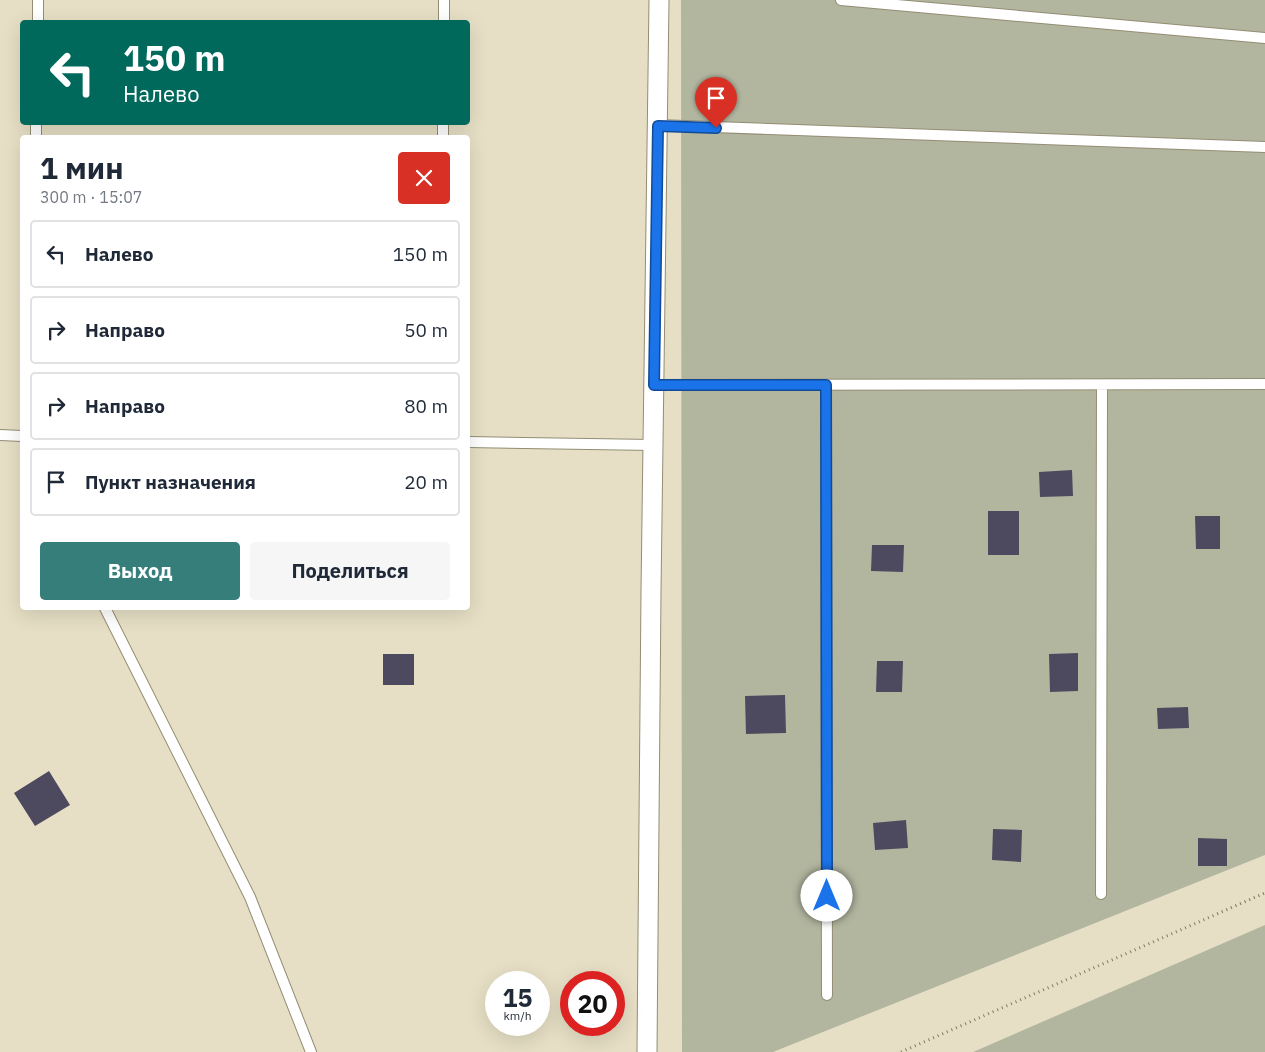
<!DOCTYPE html>
<html lang="ru">
<head>
<meta charset="utf-8">
<style>
	body { margin:0; font-family:"IBM Plex Sans",sans-serif; background:#f6f6f7; color:#1f2937; height:100vh; display:flex; flex-direction:column; font-size:19px; white-space:nowrap }
	* { box-sizing:border-box; margin:0 }
	p { font-size:16px; color:#747a83 }
	.icon { flex:none; width:28px; height:28px; fill:none; stroke:currentColor; stroke-width:2; stroke-linecap:round; stroke-linejoin:round }
	.map { position:relative; flex:1; overflow:hidden }
	.sheet { position:absolute; left:20px; top:135px; width:450px; height:475px; display:flex; flex-direction:column; background:#fff; border-radius:5px; box-shadow:0 5px 20px #0002 }
	.sheet>* { flex:none }
	.banner { position:absolute; left:20px; top:20px; width:450px; height:105px; border-radius:5px; box-shadow:0 5px 20px #0002; background:#00695c; color:#fff; overflow:hidden }
	.speed { position:absolute; left:485px; top:971px; display:flex; gap:10px; font-size:25px; font-weight:700; text-align:center }
	.speed>* { display:grid; place-content:center; width:65px; height:65px; border-radius:50%; background:#fff; box-shadow:0 5px 20px #0002; line-height:1 }
	.speed small { font-size:12px; font-weight:400 }
	.speed .limit { border:8px solid #d22; background:#fff; color:#111 }
	.pin { position:absolute; display:grid; place-items:center; width:42px; height:42px; color:#fff; margin:-51px -21px; border-radius:50% 50% 50% 0; rotate:-45deg; box-shadow:0 0 5px #0007 }
	.pin .icon { rotate:45deg }
	.me { position:absolute; width:55px; margin:-28px; rotate:0deg; stroke-linejoin:round; filter:drop-shadow(0 0 4px #0008) }
	.turn { display:flex; align-items:center; gap:18px; height:105px; padding:0 20px; font-size:22px }
	.turn .icon { width:65px; height:65px; stroke-width:2.5 }
	.turn b { display:block; font-size:35px; line-height:42px }
	.round { display:grid; place-items:center; flex:none; width:52px; height:52px; border-radius:5px; background:#f6f6f7 }
	.summary { display:flex; align-items:center; justify-content:space-between; height:85px; padding:0 20px }
	h1 { font-size:30px; font-weight:700; line-height:38px }
	.primary-button { display:flex; gap:10px; margin-top:auto; padding:10px 20px }
	.primary-button a { flex:1; height:58px; border-radius:5px; background:#367e79; color:#fff; font-size:20px; font-weight:700; line-height:58px; text-align:center }
	.primary-button a+a { background:#f6f6f7; color:#1f2937 }
	ul { padding:0; list-style:none }
	li { display:flex; align-items:center; gap:15px; height:68px; margin:0 10px 8px; padding:0 10px; border:2px solid #e0e1e3; border-radius:5px }
	li div { flex:1 }
	li b { display:block; font-size:19px }
	li em { font-style:normal }
	.map>svg:first-child { display:block }
	.green { fill:#b2b69f }
	.building { fill:#4d4a5f }
	.lines { fill:none; stroke-linecap:round; stroke-linejoin:round }
	.service-casing { stroke:#938d74; stroke-width:12 }
	.minor-casing { stroke:#938d74; stroke-width:21 }
	.path { stroke:#7c7766; stroke-width:3; stroke-dasharray:1 4; stroke-linecap:butt }
	.service { stroke:#fff; stroke-width:10 }
	.minor { stroke:#fff; stroke-width:19 }
	.route-casing { stroke:#114b97; stroke-width:12 }
	.route { stroke:#1a73e8; stroke-width:9 }
</style>
</head>
<body>
<div class="map">
<svg width="1265" height="1052" viewBox="0 0 1265 1052">
	<rect width="100%" height="100%" fill="#e6dfc5"/>
	<path class="green" d="M681,0h584v855l-492,197h-91z
		M1265,925v127h-292z"/>
	<path class="building" d="M1072,470l1,26 -33,1 -1,-25z
		M988,511h31v44h-31z
		M1195,516h25v33h-24z
		M872,545h32l-1,27 -32,-1z
		M1078,653v38l-28,1 -1,-38z
		M383,654h31v31h-31z
		M877,661h26l-1,31h-26z
		M785,695l1,38 -40,1 -1,-38z
		M1188,707l1,21 -31,1 -1,-21z
		M49,771l21,34 -35,21 -21,-33z
		M906,820l2,28 -33,2 -2,-27z
		M993,829l29,1 -1,32 -29,-2z
		M1198,838l29,1v27h-29z"/>
	<g class="lines">
		<g class="service-casing">
			<path id="service" d="M841,0l424,38
				M38,22v-22
				M444,22v-22
				M657,125l608,22
				M36,138v-16
				M443,138v-16
				M654,385l611,-1
				M826,385l1,610
				M0,435l22,1
				M468,442l185,3
				M105,608l145,289 61,155
				M1101,894l1,-509"/>
		</g>
		<g class="minor-casing">
			<path id="minor" d="M647,1052l4,-460 8,-592"/>
		</g>
		<path class="path" d="M901,1052l364,-159"/>
		<use href="#service" class="service"/>
		<use href="#minor" class="minor"/>
	</g>
	<g class="lines">
		<g class="route-casing">
			<path id="route" d="M716,128l-58,-2 -4,259h172l1,511"/>
		</g>
		<use href="#route" class="route"/>
	</g>
</svg>
<div class="speed"><div>15<small>km/h</small></div><div class="limit">20</div></div>
<div class="pin" style="left:716px;top:128px;background:#d93025"><svg class="icon" aria-label="arrive" viewBox="0 0 24 24"><path d="M6 21V4h12l-3 4 3 4H6"/></svg></div>
<svg class="me" style="left:827px;top:896px" viewBox="-20 -20 40 40"><circle r="19" fill="#fff"/><path d="M0-13L10 11 0 6-10 11z" fill="#1a73e8"/></svg>
<div class="banner">
<div class="turn"><svg class="icon" aria-label="left" viewBox="0 0 24 24"><path d="M17 20v-9H6M10 6l-5 5 5 5"/></svg><div><b>150 m</b>Налево</div></div>
</div>
<section class="sheet">
<div class="summary"><div><h1>1 мин</h1><p>300 m · 15:07</p></div><a class="round" style="background:#d93025;color:#fff"><svg class="icon" aria-label="close" viewBox="0 0 24 24"><path d="M6 6l12 12M18 6L6 18"/></svg></a></div>
<ul>
<li><svg class="icon" aria-label="left" viewBox="0 0 24 24"><path d="M17 20v-9H6M10 6l-5 5 5 5"/></svg><div><b>Налево</b></div><em>150 m</em></li>
<li><svg class="icon" aria-label="right" viewBox="0 0 24 24"><path d="M7 20v-9h11M14 6l5 5-5 5"/></svg><div><b>Направо</b></div><em>50 m</em></li>
<li><svg class="icon" aria-label="right" viewBox="0 0 24 24"><path d="M7 20v-9h11M14 6l5 5-5 5"/></svg><div><b>Направо</b></div><em>80 m</em></li>
<li><svg class="icon" aria-label="arrive" viewBox="0 0 24 24"><path d="M6 21V4h12l-3 4 3 4H6"/></svg><div><b>Пункт назначения</b></div><em>20 m</em></li>
</ul>
<div class="primary-button"><a>Выход</a><a>Поделиться</a></div>
</section>
</div>
</body>
</html>
